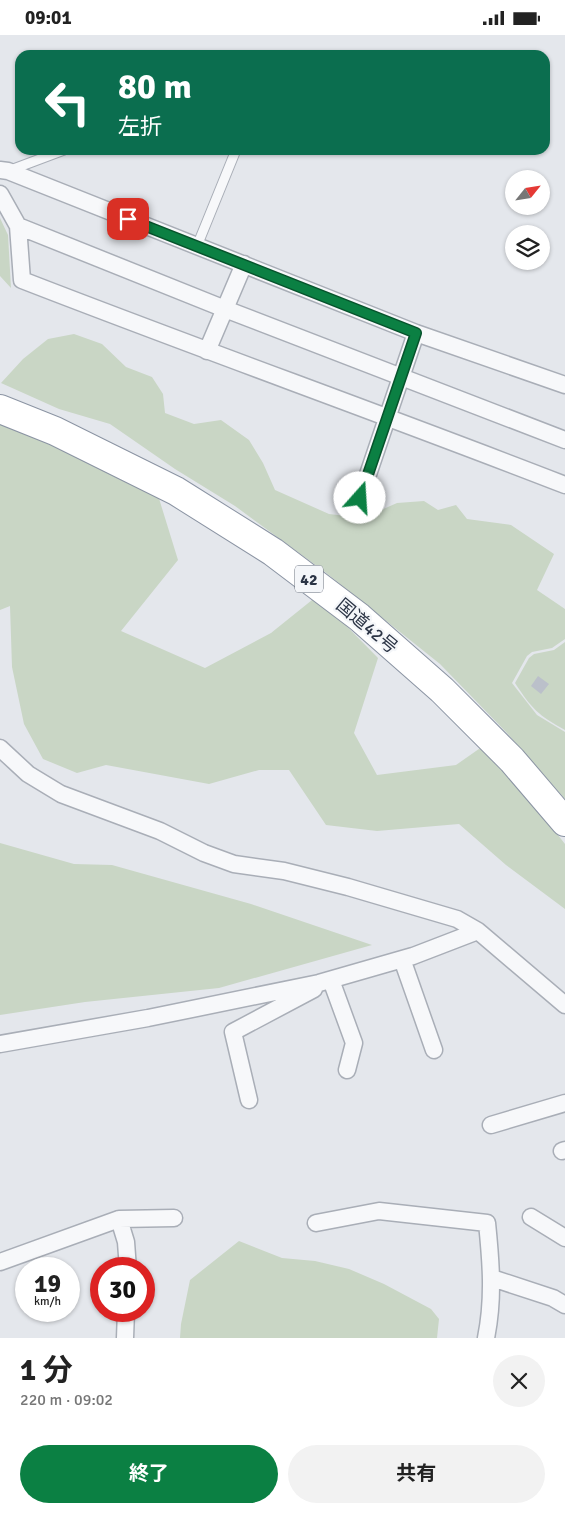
<!DOCTYPE html>
<html lang="ja">
<head>
<meta charset="utf-8">
<style>
	body { margin:0; font-family:Signika,"Noto Sans JP",sans-serif; background:#f2f2f2; color:#222; height:100vh; display:flex; flex-direction:column; font-size:19px; white-space:nowrap }
	* { box-sizing:border-box; margin:0 }
	p { font-size:16px; color:#767676 }
	.icon { flex:none; width:28px; height:28px; fill:none; stroke:currentColor; stroke-width:2; stroke-linecap:round; stroke-linejoin:round }
	.map { position:relative; height:1303px; overflow:hidden }
	.details { display:flex; flex-direction:column; background:#fff; flex:1 }
	.details>* { flex:none }
	.hud { position:absolute; left:15px; top:15px; width:535px; height:105px; border-radius:15px; box-shadow:0 1px 4px #0004; background:#0b6e4f; color:#fff; overflow:hidden }
	.needle { width:32px; rotate:60deg }
	.buttons { position:absolute; left:505px; top:135px; display:grid; gap:10px }
	.buttons a { display:grid; place-items:center; width:45px; height:45px; border-radius:50%; background:#fff; box-shadow:0 1px 4px #0004; font-size:25px }
	.speed { position:absolute; left:15px; top:1222px; display:flex; gap:10px; font-size:25px; font-weight:700; text-align:center }
	.speed>* { display:grid; place-content:center; width:65px; height:65px; border-radius:50%; background:#fff; box-shadow:0 1px 4px #0004; line-height:1 }
	.speed small { font-size:12px; font-weight:400 }
	.speed .limit { border:8px solid #d22; background:#fff; color:#111 }
	.pin { position:absolute; display:grid; place-items:center; width:42px; height:42px; color:#fff; margin:-21px; border-radius:10px; box-shadow:0 2px 8px #0006 }
	.me { position:absolute; width:55px; margin:-28px; rotate:19deg; stroke-linejoin:round; filter:drop-shadow(0 0 4px #0008) }
	.turn { display:flex; align-items:center; gap:18px; height:105px; padding:0 20px; font-size:22px }
	.turn .icon { width:65px; height:65px; stroke-width:2.5 }
	.turn b { display:block; font-size:35px; line-height:42px }
	.round { display:grid; place-items:center; flex:none; width:52px; height:52px; border-radius:26px; background:#f2f2f2 }
	.head { display:flex; align-items:center; justify-content:space-between; height:85px; padding:0 20px }
	h1 { font-size:30px; font-weight:700; line-height:38px }
	.action { display:flex; gap:10px; margin-top:auto; padding:10px 20px }
	.action a { flex:1; height:58px; border-radius:30px; background:#0b8043; color:#fff; font-size:20px; font-weight:700; line-height:58px; text-align:center }
	.action a+a { background:#f2f2f2; color:#222 }
	.status { display:flex; justify-content:space-between; align-items:center; height:35px; padding:0 25px; background:#fff; direction:ltr }
	.status svg { height:14px; fill:currentColor }
	.map>svg:first-child { display:block }
	.green { fill:#c9d6c5 }
	.building { fill:#bbc0ca }
	.lines { fill:none; stroke-linecap:round; stroke-linejoin:round }
	.lane-casing { stroke:#a9aeb7; stroke-width:11 }
	.street-casing { stroke:#a9aeb7; stroke-width:19 }
	.highway-casing { stroke:#8b94a3; stroke-width:30 }
	.lane { stroke:#f7f8fa; stroke-width:9 }
	.street { stroke:#f7f8fa; stroke-width:16 }
	.highway { stroke:#fff; stroke-width:28 }
	.route-casing { stroke:#07532c; stroke-width:12 }
	.route { stroke:#0b8043; stroke-width:9 }
	.labels { text-anchor:middle; stroke-width:4.5; stroke-linejoin:round; paint-order:stroke }
	.shield { fill:#f4f6f9; stroke:#676e7b; stroke-width:1 }
	.shield-label { font-size:16px; font-weight:bold; fill:#2b3445 }
	.street-label { font-size:18px; fill:#2b3445; stroke:#f4f6f9 }
</style>
</head>
<body>
<div class="status"><b>09:01</b><svg viewBox="0 0 49 12"><path d="M0 12V9h3v3zM5 12V6h3v6zM10 12V3h3v9zM15 12V0h3v12zM26 1h20v11H26zM47 4h2v5h-2z"/></svg></div>
<div class="map">
<svg width="565" height="1303" viewBox="0 0 565 1303">
	<rect width="100%" height="100%" fill="#e4e7ec"/>
	<path class="green" d="M0,183l8,17 3,53 -11,-12z
		M74,299l28,10 24,23 26,10 11,17 2,19 29,11 27,-4 28,20 14,23 12,27 54,24 34,4 34,-15 27,-2 14,9 18,-5 11,14 44,6 43,29 -17,36 28,19v30l-13,9 -20,4 -5,4 -15,27 25,32 28,17v67l-59,-67 -66,-68 -115,-92 -90,-66 -60,-37 -65,-45 -51,-15 -58,-26 22,-24 25,-20z
		M0,387l157,70 21,68 -57,71 84,37 66,-35 46,-37 61,62 -24,75 23,42 79,-10 30,-21 79,100v65l-59,-44 -47,-41 -82,7 -51,-6 -37,-55h-30l-50,14 -103,-19 -29,8 -34,-14 -19,-35 -12,-57 -2,-61 -10,4z
		M565,607v88c-27,-15 -33,-21 -50,-47l14,-25 5,-4 20,-4z
		M0,808l74,21 38,1 139,39 121,41 -153,43 -134,14 -85,13z
		M239,1206l43,17 33,3 34,8 35,15 47,25 8,10 -2,19h-257l1,-14 9,-44z"/>
	<path class="building" d="M538,641l11,8 -8,10 -10,-8z"/>
	<g class="lines">
		<g class="lane-casing">
			<path id="lane" d="M8,136l56,-21
				M197,211l39,-96"/>
		</g>
		<g class="street-casing">
			<path id="street" d="M0,135l8,1 408,162 149,52
				M0,159l18,32 207,83 340,131
				M18,191l4,54c180,70 363,135 543,205
				M207,316l37,-87
				M360,463l56,-165
				M0,713l28,26 33,20 99,37 44,22 30,11 50,7 64,16 109,32 21,12 87,74
				M402,924l32,91
				M331,945l23,63 -7,27
				M0,1009l148,-26 171,-35 94,-27 65,-25
				M249,1065l-16,-68 81,-43
				M491,1090l74,-22
				M562,1116l3,-1
				M531,1182l34,21
				M119,1184l7,23 2,27
				M316,1188l63,-12 108,12c4,39 7,76 -1,115
				M0,1227l119,-43 55,-1
				M492,1243l61,20 12,7
				M125,1303l1,-27"/>
		</g>
		<g class="highway-casing">
			<path id="highway" d="M0,374l55,22 121,60 97,61 86,65 83,73 70,70 53,62"/>
		</g>
		<use href="#lane" class="lane"/>
		<use href="#street" class="street"/>
		<use href="#highway" class="highway"/>
	</g>
	<g class="lines">
		<g class="route-casing">
			<path id="route" d="M128,184l288,114 -56,165"/>
		</g>
		<use href="#route" class="route"/>
	</g>
	<g class="labels">
		<rect class="shield" x="295" y="530.5" width="28" height="27" rx="4"/>
		<g class="shield-label">
			<text x="309" y="550">42</text>
		</g>
		<g class="street-label">
			<text transform="translate(367 591) rotate(40)" y="6">国道42号</text>
		</g>
	</g>
</svg>
<div class="buttons">
<a><svg class="needle" viewBox="-14 -14 28 28"><path d="M0-13l5 13h-10z" fill="#e53935"/><path d="M0 13l5-13h-10z" fill="#767676"/></svg></a>
<a><svg class="icon" aria-label="layers" viewBox="0 0 24 24"><path d="M12 4l9 5-9 5-9-5zM3 14l9 5 9-5"/></svg></a>
</div>
<div class="speed"><div>19<small>km/h</small></div><div class="limit">30</div></div>
<div class="pin" style="left:128px;top:184px;background:#d93025"><svg class="icon" aria-label="arrive" viewBox="0 0 24 24"><path d="M6 21V4h12l-3 4 3 4H6"/></svg></div>
<svg class="me" style="left:360px;top:463px" viewBox="-20 -20 40 40"><circle r="19" fill="#fff"/><path d="M0-13L10 11 0 6-10 11z" fill="#0b8043"/></svg>
<div class="hud">
<div class="turn"><svg class="icon" aria-label="left" viewBox="0 0 24 24"><path d="M17 20v-9H6M10 6l-5 5 5 5"/></svg><div><b>80 m</b>左折</div></div>
</div>
</div>
<section class="details">
<div class="head"><div><h1>1 分</h1><p>220 m · 09:02</p></div><a class="round"><svg class="icon" aria-label="close" viewBox="0 0 24 24"><path d="M6 6l12 12M18 6L6 18"/></svg></a></div>
<div class="action"><a>終了</a><a>共有</a></div>
</section>
</body>
</html>
